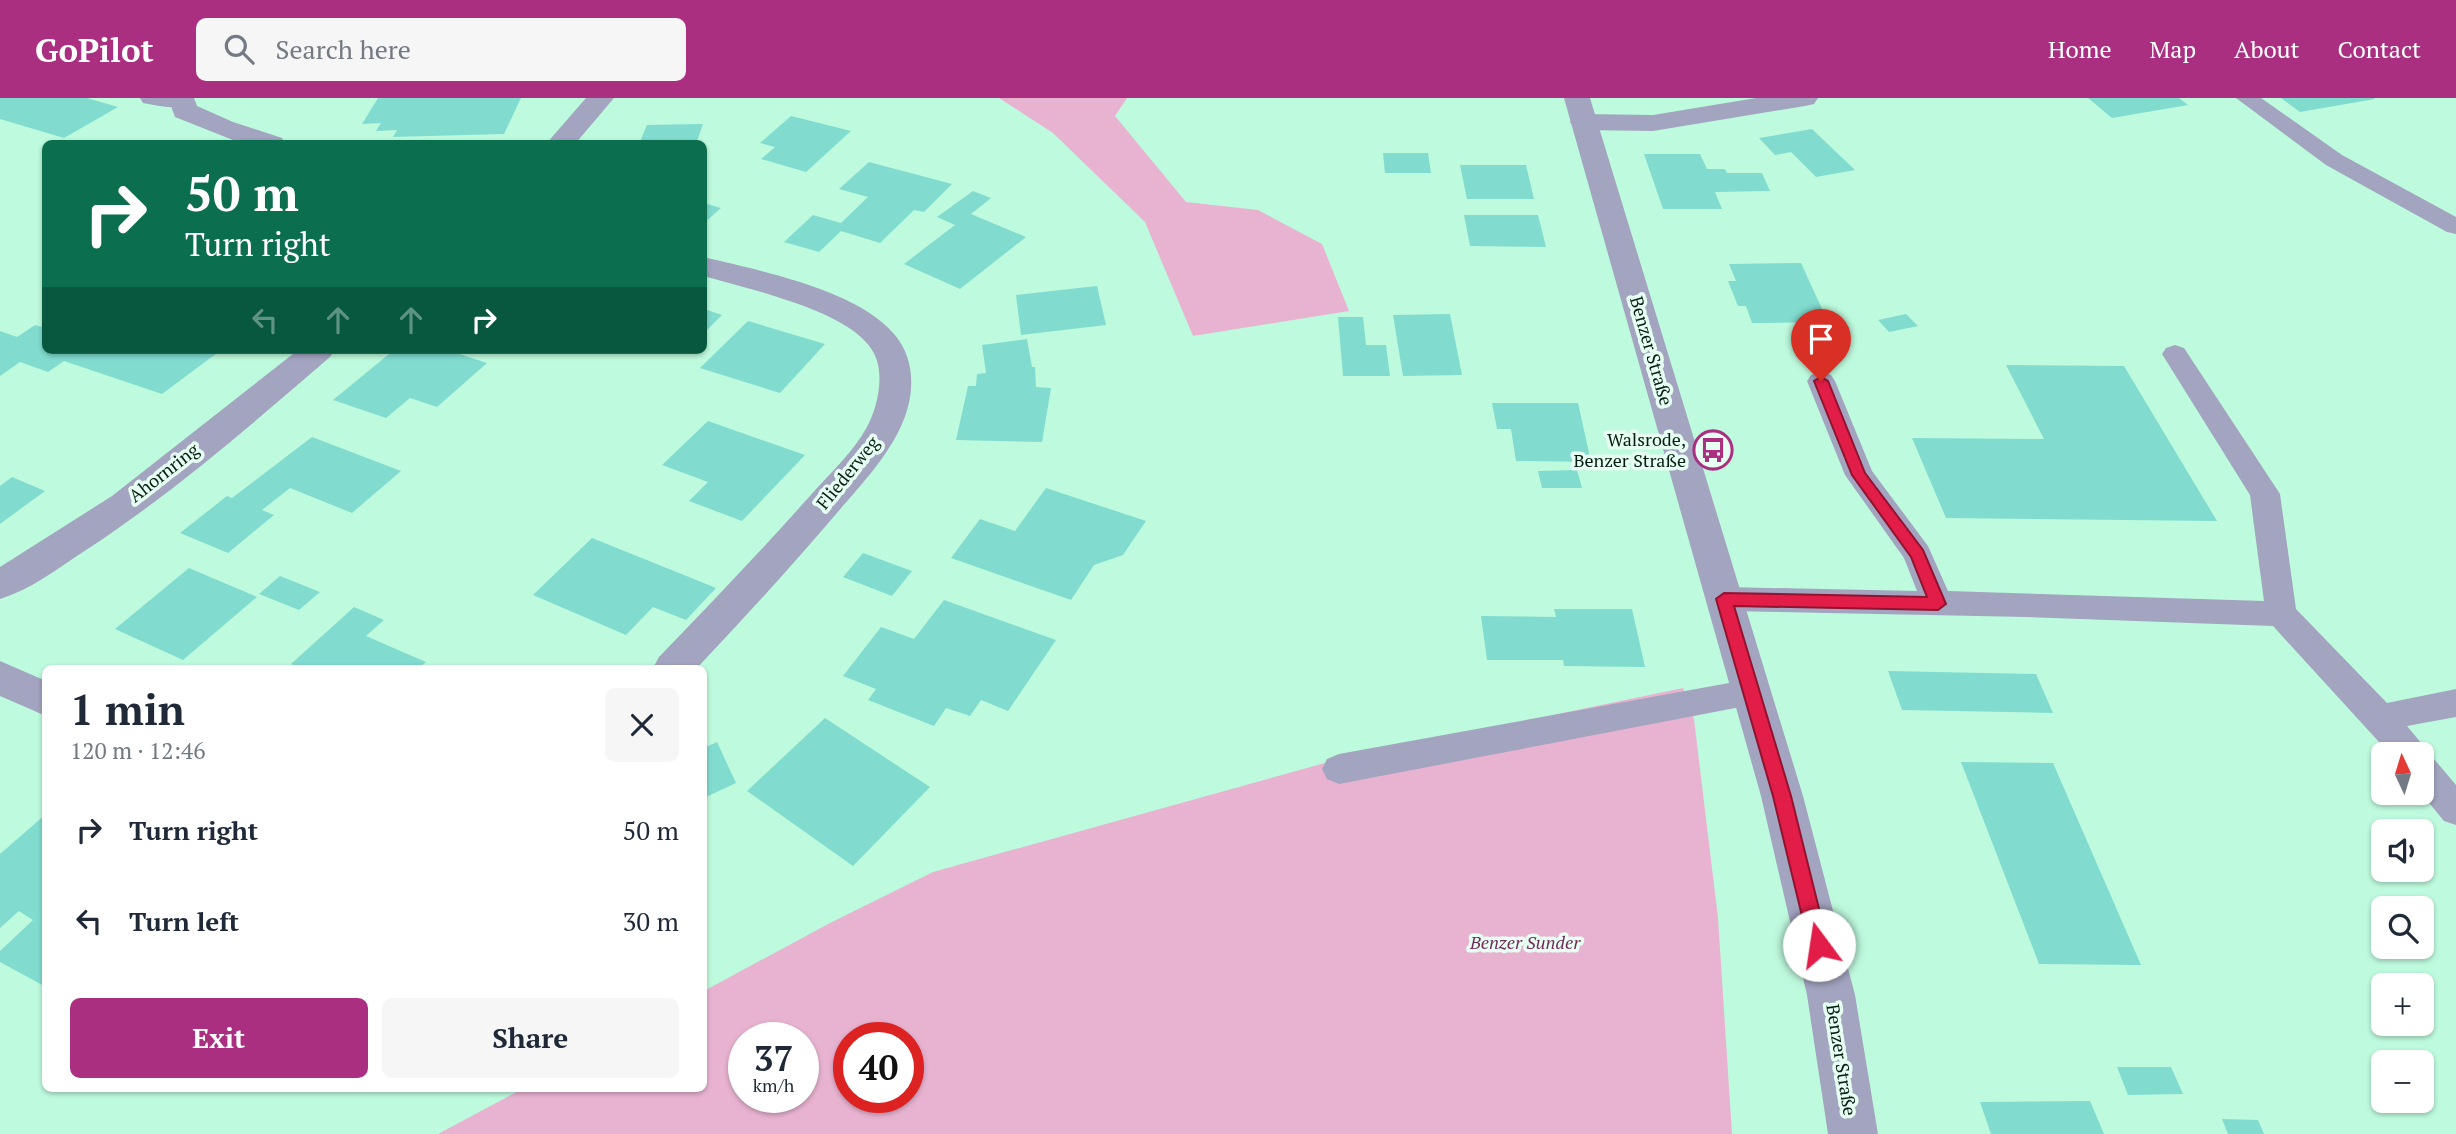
<!DOCTYPE html>
<html lang="en">
<head>
<meta charset="utf-8">
<style>
	body { margin:0; font-family:"PT Serif",serif; background:#f6f6f7; color:#1f2937; height:100vh; display:flex; flex-direction:column; font-size:26px; white-space:nowrap }
	* { box-sizing:border-box; margin:0 }
	p { font-size:23px; color:#747a83 }
	.icon { flex:none; width:38px; height:38px; fill:none; stroke:currentColor; stroke-width:2; stroke-linecap:round; stroke-linejoin:round }
	.map { position:relative; flex:1; overflow:hidden }
	.panel { position:absolute; left:42px; top:567px; width:665px; height:427px; display:flex; flex-direction:column; background:#fff; border-radius:10px; box-shadow:0 2px 5px #0004 }
	.panel>* { flex:none }
	.hud { position:absolute; left:42px; top:42px; width:665px; height:214px; border-radius:10px; box-shadow:0 2px 5px #0004; background:#0b6e4f; color:#fff; overflow:hidden }
	.needle { width:46px; rotate:356deg }
	.controls { position:absolute; left:2371px; top:644px; display:grid; gap:14px }
	.controls a { display:grid; place-items:center; width:63px; height:63px; border-radius:10px; background:#fff; box-shadow:0 2px 5px #0004; font-size:35px }
	.speed { position:absolute; left:728px; top:924px; display:flex; gap:14px; font-size:35px; font-weight:700; text-align:center }
	.speed>* { display:grid; place-content:center; width:91px; height:91px; border-radius:50%; background:#fff; box-shadow:0 2px 5px #0004; line-height:1 }
	.speed small { font-size:18px; font-weight:400 }
	.speed .limit { border:10px solid #d22; background:#fff; color:#111 }
	.pin { position:absolute; display:grid; place-items:center; width:60px; height:60px; color:#fff; margin:-72px -30px; border-radius:50% 50% 50% 0; rotate:-45deg; box-shadow:0 0 7px #0007 }
	.pin .icon { rotate:45deg }
	.me { position:absolute; width:77px; margin:-38px; rotate:346deg; stroke-linejoin:round; filter:drop-shadow(0 0 5px #0008) }
	.turn { display:flex; align-items:center; gap:24px; height:147px; padding:0 28px; font-size:32px }
	.turn .icon { width:91px; height:91px; stroke-width:2.5 }
	.turn b { display:block; font-size:49px; line-height:60px }
	.lanes { display:flex; align-items:center; height:66px; padding:0 28px; background:#0003; justify-content:center; gap:35px; direction:ltr }
	.lanes .off { opacity:.35 }
	.round { display:grid; place-items:center; flex:none; width:74px; height:74px; border-radius:10px; background:#f6f6f7 }
	.overview { display:flex; align-items:center; justify-content:space-between; height:119px; padding:0 28px }
	h1 { font-size:42px; font-weight:700; line-height:52px }
	.primary-button { display:flex; gap:14px; margin-top:auto; padding:14px 28px }
	.primary-button a { flex:1; height:80px; border-radius:10px; background:#aa2f81; color:#fff; font-size:28px; font-weight:700; line-height:80px; text-align:center }
	.primary-button a+a { background:#f6f6f7; color:#1f2937 }
	ul { padding:0; list-style:none }
	li { display:flex; align-items:center; gap:21px; height:91px; padding:0 28px }
	li div { flex:1 }
	li b { display:block; font-size:26px }
	li em { font-style:normal }
	header { display:flex; align-items:center; gap:42px; box-sizing:border-box; height:98px; padding:0 35px; background:#aa2f81; color:#fff }
	header strong { font-size:33px }
	nav { display:flex; gap:38px; margin-inline-start:auto; font-size:24px }
	.search { width:490px; height:63px; background:#f6f6f7; display:flex; align-items:center; gap:18px; box-sizing:border-box; padding:0 24px; border-radius:10px; color:#747a83; font-size:26px }
	.map>svg:first-child { display:block }
	.green { fill:#e8b3d1; fill-rule:evenodd }
	.building { fill:#81dccf }
	.lines { fill:none; stroke-linecap:round; stroke-linejoin:round }
	.service { fill:#a3a4c0; fill-rule:evenodd }
	.minor { fill:#a3a4c0; fill-rule:evenodd }
	.tertiary { fill:#a3a4c0; fill-rule:evenodd }
	.route { fill:#e11d48; stroke:#92132f; stroke-width:2 }
	.labels { text-anchor:middle; stroke-width:7; stroke-linejoin:round; paint-order:stroke }
	.street-label { font-size:18px; fill:#061d14; stroke:#e7fef2 }
	.poi-label { font-size:18px; fill:#061d14; stroke:#e7fef2; text-anchor:end }
	.park-label { font-size:18px; font-style:italic; fill:#732858; stroke:#e7fef2 }
</style>
</head>
<body>
<header>
<strong>GoPilot</strong>
<div class="search"><svg class="icon" aria-label="search" viewBox="0 0 24 24"><circle cx="10" cy="10" r="6"/><path d="M15 15l6 6"/></svg>Search here</div>
<nav><a>Home</a><a>Map</a><a>About</a><a>Contact</a></nav>
</header>
<div class="map">
<svg width="2456" height="1036" viewBox="0 0 2456 1036">
	<rect width="100%" height="100%" fill="#befade"/>
	<path class="green" d="M999,0h128l-12,18 71,86 72,8 64,34 27,67 -156,25 -48,-114 -92,-89z
		M1683,590l11,31 24,199 14,216h-1294l84,-45 182,-1v-97l126,-68 103,-51 399,-111zM744,940h59v59h-59zM849,940h59v59h-59z"/>
	<path class="building" d="M0,0h87l31,9 -54,31 -64,-19z
		M378,0h143l-17,36 -111,3 4,-7 -21,1 5,-8 -19,1z
		M2088,0h91l9,7 -76,13z
		M2281,0h93l1,1 -75,13z
		M791,18l60,15 -45,41 -45,-13 14,-12 -15,-4z
		M703,26l-7,20h-57l8,-19z
		M1812,31l43,41 -39,7 -25,-25 -16,3 -16,-17z
		M1383,55h45l3,20h-46z
		M1644,56h56l7,15h18l2,4h35l8,18 -55,1 7,17h-59z
		M869,64l83,22 -28,28 -10,-2 -34,33 -39,-12 -22,21 -35,-10 29,-27 28,8 27,-26 -29,-8z
		M1460,67h66l8,34h-67z
		M973,93l18,7 -20,16 55,23 -66,52 -56,-25 51,-39 -18,-8z
		M704,105l17,5 -17,15z
		M1464,117h74l8,32 -76,-1z
		M1801,165l27,59 -76,1 -6,-17h-8l-10,-25h8l-7,-17z
		M1097,188l9,39 -85,10 -5,-40z
		M704,211l18,6 -18,18z
		M1450,216l12,61 -59,1 -10,-61z
		M1906,216l12,12 -29,6 -11,-12z
		M1338,219h25l3,28h20l4,31h-47z
		M748,223l77,23 -45,49 -80,-25z
		M35,227l11,3v22h175l-59,44 -98,-33 -16,11 -28,-10 -20,14v-45l17,6z
		M1027,241l5,28h3l1,20 15,1 -9,54 -86,-2 12,-54h8l1,-12 9,-1 -4,-28z
		M394,252h53l40,13 -50,44 -27,-9 -24,20 -53,-18z
		M2006,267l118,1 93,155 -271,-3 -34,-80 132,1z
		M1492,305h86l13,59 -75,-1 -5,-32h-14z
		M708,323l97,34 -63,66 -53,-20 19,-19 -46,-17z
		M312,339l89,34 -49,42 -62,-25 -28,22 12,5 -46,38 -48,-20 47,-37 5,2z
		M1577,372l5,18h-40l-4,-17z
		M12,379l33,14 -45,33v-38z
		M1046,390l100,33 -23,34 -29,10 -23,35 -120,-42 29,-39 35,12z
		M592,440l92,37 32,13 -30,32 -33,-13 -27,28 -93,-40z
		M863,455l49,18 -20,25 -49,-19z
		M189,470l68,29 -74,63 -68,-31z
		M280,478l40,16 -21,18 -40,-16z
		M944,502l112,40 -48,71 -27,-11 -11,16 -24,-8 -12,18 -66,-26 8,-11 -33,-13 38,-49 33,12z
		M354,509l30,13 -18,16 60,26 -7,6h-118l-10,-4z
		M1554,511h78l13,58 -81,-1 -1,-6h-76l-6,-44 75,1z
		M1888,573l148,3 17,39 -151,-3z
		M825,620l105,69 -77,79 -106,-75z
		M717,644l19,41 -32,15v-50z
		M1961,664l92,1 88,202 -102,-1z
		M46,716v173l-46,-25v-11l33,-31 -14,-9 -19,17v-74z
		M2117,969h54l12,27 -55,1z
		M2090,1003l14,33h-113l-11,-32z
		M2222,1021l36,1 6,14h-36z"/>
	<g class="lines">
		<path class="service" d="M140,0h51l2,3 -3,5c-15,3 -32,0 -47,-3z
			M2236,0h25l81,57 114,62v17l-9,-2 -121,-67z
			M2175,247l9,3 96,146 16,115 91,94 69,-14v28l-49,9 15,18 4,12 8,3 22,26v40l-12,-4 -23,-28 1,-39h-32l-117,-128 -246,-9 -303,-6 -11,-4 -5,-8 5,-8 11,-4 193,4 -13,-33 -59,-83 -38,-94 4,-6 10,-3 10,3 4,6 37,90 56,75 20,45 316,10 -14,-106 -88,-141 4,-6z
			M1751,581l12,4 4,9 -4,9 -12,4 -412,79 -12,-5 -5,-10 5,-10 12,-5z"/>
		<path class="minor" d="M168,0h26l3,8 36,16 49,16 3,6h-42l-68,-27z
			M586,0h28l-39,46h-29z
			M1756,0h62l-4,6 -9,2 -152,25 -69,-1 -10,-2 -4,-6 4,-6 10,-2 69,1z
			M704,159c56,14 152,32 190,77 22,25 21,61 8,90 -15,34 -42,62 -66,90 -45,53 -92,104 -139,154h-44l6,-11c51,-53 101,-105 150,-160 19,-22 44,-44 58,-70 11,-20 19,-56 5,-77 -24,-40 -125,-61 -168,-74z
			M298,252h37l-5,7c-79,68 -159,138 -247,195 -26,17 -53,38 -83,47v-32l112,-71z
			M0,563l46,20v35l-46,-20z"/>
		<path class="tertiary" d="M1564,0h26l213,698 52,199 23,139h-50l-21,-139 -46,-199z"/>
	</g>
	<path class="route" d="M1821,279l7,4 37,92 58,77 23,54 -8,6 -204,-4 57,190 37,149 -2,6 -7,3 -7,-3 -3,-6 -36,-149 -57,-197 8,-6 203,4 -16,-40 -59,-82 -38,-94z"/>
	<defs>
		<g id="bus-ring" transform="scale(2.0125)"><circle r="9.5" fill="#e7fef2" stroke="#aa2f81" stroke-width="1.5"/><path d="M-5-6H5V4H4V6H2V4H-2V6H-4V4H-5ZM-3.5-4V0h7V-4ZM-3.5 1.2v1.5H-2V1.2ZM2 1.2v1.5H3.5V1.2Z" fill="#aa2f81"/></g>
	</defs>
	<g fill-rule="evenodd">
		<use href="#bus-ring" x="1713" y="352"/>
	</g>
	<g class="labels">
		<g class="street-label">
			<text transform="translate(1651 253) rotate(74)" y="6">Benzer Straße</text>
			<text transform="translate(164 375) rotate(-38)" y="6">Ahornring</text>
			<text transform="translate(848 375) rotate(-51)" y="6">Fliederweg</text>
			<text transform="translate(1841 962) rotate(81)" y="6">Benzer Straße</text>
		</g>
		<g class="poi-label">
			<text x="1686" y="348">Walsrode,<tspan x="1686" dy="21">Benzer Straße</tspan></text>
		</g>
		<g class="park-label">
			<text x="1525" y="851">Benzer Sunder</text>
		</g>
	</g>
</svg>
<div class="controls">
<a><svg class="needle" viewBox="-14 -14 28 28"><path d="M0-13l5 13h-10z" fill="#e53935"/><path d="M0 13l5-13h-10z" fill="#747a83"/></svg></a>
<a><svg class="icon" aria-label="sound" viewBox="0 0 24 24"><path d="M4 9h4l5-4v14l-5-4H4zM17 9q2 3 0 6"/></svg></a>
<a><svg class="icon" aria-label="search" viewBox="0 0 24 24"><circle cx="10" cy="10" r="6"/><path d="M15 15l6 6"/></svg></a>
<a>+</a>
<a>−</a>
</div>
<div class="speed"><div>37<small>km/h</small></div><div class="limit">40</div></div>
<div class="pin" style="left:1821px;top:283px;background:#d93025"><svg class="icon" aria-label="arrive" viewBox="0 0 24 24"><path d="M6 21V4h12l-3 4 3 4H6"/></svg></div>
<svg class="me" style="left:1819px;top:847px" viewBox="-20 -20 40 40"><circle r="19" fill="#fff"/><path d="M0-13L10 11 0 6-10 11z" fill="#e11d48"/></svg>
<div class="hud">
<div class="turn"><svg class="icon" aria-label="right" viewBox="0 0 24 24"><path d="M7 20v-9h11M14 6l5 5-5 5"/></svg><div><b>50 m</b>Turn right</div></div>
<div class="lanes"><svg class="icon off" aria-label="left" viewBox="0 0 24 24"><path d="M17 20v-9H6M10 6l-5 5 5 5"/></svg><svg class="icon off" aria-label="ahead" viewBox="0 0 24 24"><path d="M12 20V5M6 11l6-6 6 6"/></svg><svg class="icon off" aria-label="ahead" viewBox="0 0 24 24"><path d="M12 20V5M6 11l6-6 6 6"/></svg><svg class="icon" aria-label="right" viewBox="0 0 24 24"><path d="M7 20v-9h11M14 6l5 5-5 5"/></svg></div>
</div>
<section class="panel">
<div class="overview"><div><h1>1 min</h1><p>120 m · 12:46</p></div><a class="round"><svg class="icon" aria-label="close" viewBox="0 0 24 24"><path d="M6 6l12 12M18 6L6 18"/></svg></a></div>
<ul>
<li><svg class="icon" aria-label="right" viewBox="0 0 24 24"><path d="M7 20v-9h11M14 6l5 5-5 5"/></svg><div><b>Turn right</b></div><em>50 m</em></li>
<li><svg class="icon" aria-label="left" viewBox="0 0 24 24"><path d="M17 20v-9H6M10 6l-5 5 5 5"/></svg><div><b>Turn left</b></div><em>30 m</em></li>
</ul>
<div class="primary-button"><a>Exit</a><a>Share</a></div>
</section>
</div>
</body>
</html>
